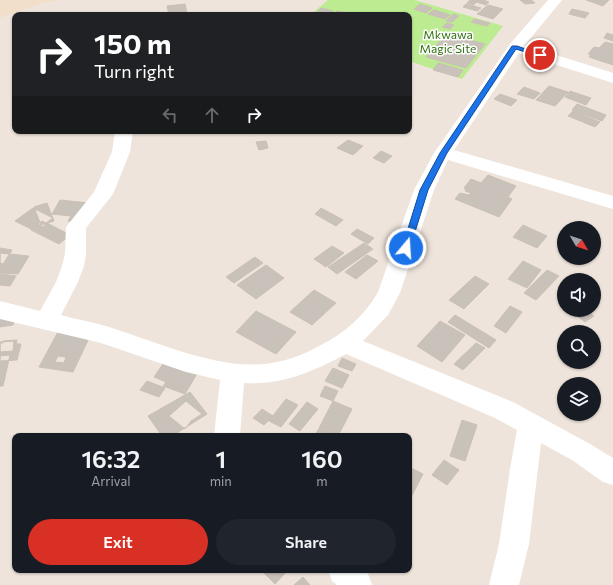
<!DOCTYPE html>
<html lang="en">
<head>
<meta charset="utf-8">
<style>
	body { margin:0; font-family:Commissioner,sans-serif; background:#20242c; color:#f1f3f6; height:100vh; display:flex; flex-direction:column; font-size:15px; white-space:nowrap }
	* { box-sizing:border-box; margin:0 }
	p { font-size:13px; color:#9ea1a6 }
	.icon { flex:none; width:22px; height:22px; fill:none; stroke:currentColor; stroke-width:2; stroke-linecap:round; stroke-linejoin:round }
	.map { position:relative; flex:1; overflow:hidden }
	.details { position:absolute; left:12px; top:433px; width:400px; height:140px; display:flex; flex-direction:column; background:#171b24; border-radius:8px; box-shadow:0 1px 3px #0004 }
	.details>* { flex:none }
	.hud { position:absolute; left:12px; top:12px; width:400px; height:122px; border-radius:8px; box-shadow:0 1px 3px #0004; background:#202124; color:#fff; overflow:hidden }
	.needle { width:26px; rotate:129deg }
	.controls { position:absolute; left:557px; top:221px; display:grid; gap:8px }
	.controls a { display:grid; place-items:center; width:44px; height:44px; border-radius:50%; background:#171b24; box-shadow:0 1px 3px #0004; font-size:20px }
	.pin { position:absolute; display:grid; place-items:center; width:34px; height:34px; color:#fff; margin:-17px; border:2px solid #fff; border-radius:50%; box-shadow:0 1px 4px #0007 }
	.me { position:absolute; width:44px; margin:-22px; rotate:18deg; stroke-linejoin:round; filter:drop-shadow(0 0 3px #0008) }
	.turn { display:flex; align-items:center; gap:14px; height:84px; padding:0 16px; font-size:18px }
	.turn .icon { width:52px; height:52px; stroke-width:2.5 }
	.turn b { display:block; font-size:28px; line-height:34px }
	.lanes { display:flex; align-items:center; height:38px; padding:0 16px; background:#0003; justify-content:center; gap:20px; direction:ltr }
	.lanes .off { opacity:.35 }
	.eta { display:flex; justify-content:space-evenly; align-items:center; height:68px; text-align:center }
	.eta b { font-size:24px; font-weight:600; line-height:28px }
	.cta { display:flex; gap:8px; margin-top:auto; padding:8px 16px }
	.cta a { flex:1; height:46px; border-radius:24px; background:#d93025; color:#fff; font-size:16px; font-weight:600; line-height:46px; text-align:center }
	.cta a+a { background:#20242c; color:#f1f3f6 }
	.map>svg:first-child { display:block }
	.education { fill:#f2dfc9 }
	.green { fill:#bceb92 }
	.building { fill:#c9c2ba; stroke:#cac0b5; fill-rule:evenodd }
	.lines { fill:none; stroke-linecap:round; stroke-linejoin:round }
	.minor { fill:#fff; fill-rule:evenodd }
	.route { fill:#1a73e8; stroke:#114b97 }
	.labels { text-anchor:middle; stroke-width:3; stroke-linejoin:round; paint-order:stroke }
	.far-park-label { font-size:12px; fill:#327012; stroke:#fff }
</style>
</head>
<body>
<div class="map">
<svg width="613" height="585" viewBox="0 0 613 585">
	<rect width="100%" height="100%" fill="#eee4db"/>
	<path class="education" d="M0,0h59l-16,3 -43,15z"/>
	<path class="green" d="M328,0h87l88,26 -41,53 -53,-18v-46h-99z"/>
	<path class="building" d="M470,0h13l6,2 -3,3 -10,-3 -2,3 -7,-2z
		M520,0h11l4,3 -10,1z
		M586,0h23l-6,6z
		M185,4l2,9 -18,2 -2,-9z
		M420,4l12,4 -6,5 -12,-4z
		M466,4l15,4 -4,3 -14,-4z
		M488,5l15,4 -10,10 -16,-5z
		M321,8l12,3 -3,4 -14,-2z
		M572,9l17,4 -4,5 -16,-4z
		M434,10l16,5 -5,4 -17,-5z
		M337,11l17,3 -21,1z
		M453,14l6,2 -7,6 -6,-1z
		M474,19l16,4 -3,3 -16,-4z
		M447,23l7,2 -4,4 -8,-2z
		M607,33l6,2v6l-9,-3z
		M446,34l39,10 -19,24 -40,-11z
		M605,42l8,2v21l-24,-8 2,-3h-3l6,-7 5,1z
		M438,63l25,7 -5,7 -25,-7z
		M549,86l19,6 -13,14 -19,-6z
		M524,87l16,6 -6,6 -17,-5z
		M570,91l21,7 -5,7 -21,-8z
		M500,94l17,6 -6,6 -17,-7z
		M577,104l29,11 -4,6 -30,-11z
		M573,111l27,11 -5,5 -27,-11z
		M348,140l15,6 -10,9 -16,-7z
		M266,141l2,7 -9,2 -3,-8z
		M381,151l11,5 -8,7 -11,-5z
		M488,175l28,11 -8,11 4,2 -13,18 -44,-18 5,-6 9,2 2,-2 -6,-2 1,-2 -2,-1 7,-9 10,4z
		M60,200l29,3 -10,19 -11,-1 3,-5 -19,-2z
		M47,203l7,18 -13,4 -7,-18z
		M33,208l20,10 -7,5 -4,-2 -11,8 -16,-8z
		M321,208l22,12 -7,6 -21,-12z
		M47,223l23,12 -11,9 -28,-14 7,-6 5,3z
		M523,225l24,11 -10,12 -24,-11z
		M357,229l17,9 -6,6 -17,-10z
		M364,243l9,6 -36,25 -9,-7z
		M332,246l12,7 -18,14 -12,-8z
		M0,248l12,2 -9,14 -3,-1z
		M0,253l29,3 -11,18 -18,-1z
		M367,255l11,6 -22,18 -11,-7z
		M255,257l8,6 -29,20 -8,-6z
		M523,261l18,9 -14,18 -19,-9z
		M266,265l18,13 -28,21 -19,-14z
		M547,270l12,6 -23,24 -12,-7z
		M0,274l16,2 -6,10 -10,-1z
		M475,276l14,8 -25,25 -15,-9z
		M314,290l22,13 -24,22 -22,-13z
		M510,306l12,6 -16,21 -12,-7z
		M586,310l8,6 -9,6 -8,-6z
		M256,311l40,21 -20,22 -40,-22z
		M16,315l-3,10 -13,2v-10z
		M455,315l41,25 -7,8 -41,-26z
		M440,321l25,14 -23,27 -25,-16z
		M58,332l32,4 -17,36 -34,-5zM58,356l8,1 -2,6 -9,-1z
		M17,340l-1,4h5l-4,16 -17,1v-18h3v-2z
		M14,341l-1,10 -13,1v-10z
		M476,343l9,5 -22,22 -9,-6z
		M10,355l-7,31h-3v-30z
		M342,358l14,6 -4,7 -14,-5z
		M165,361l33,11 -13,22 -22,-8 3,-4 -12,-5z
		M333,368l16,7 -7,13 -17,-7z
		M147,381l18,7 -6,9 -19,-7z
		M325,386l13,5 -5,10 -13,-5z
		M190,392l17,22 -35,22h-10l-14,-20z
		M286,399l12,6 -17,22 -12,-6z
		M186,401l16,13 -11,7 -6,8 -16,-13z
		M333,401l19,8 -14,27h-23z
		M307,402l11,7 -18,22 -11,-7z
		M262,409l11,7 -9,9 -11,-7z
		M462,420l15,5 -12,36 -15,-5z
		M444,460l15,10 -12,15 -15,-10z
		M409,467l14,7 -14,27z
		M261,570h27l-13,14z
		M303,577l7,8h-16z"/>
	<g class="lines">
		<path class="minor" d="M548,0h14l-37,45 88,28v10l-94,-30 -65,97 159,46v13l-165,-49 -14,30 -34,103 -12,22 -25,26 150,61 77,42 23,14v27l-10,-3 -31,-22 -31,-17 -12,101 -10,41h-30l10,-41 11,-75 7,-39 -22,-12 -149,-64c-34,18 -63,31 -102,29l-4,53h-26l6,-56 -34,-8 -85,-29 -101,-24v-18l40,10 16,-29 6,-16 3,-12 1,-27 28,-35 18,-40 3,-21h18l-3,21 -17,42 -27,34v26l-2,12 -6,16 -17,33c13,4 27,6 41,10 49,14 111,44 162,39 21,-2 39,-9 57,-19 24,-12 44,-30 57,-53l36,-102 20,-37 76,-109z
			M328,570h36l4,4 4,11h-35l-5,-4z"/>
	</g>
	<path class="route" d="M512,46h5l26,9 -3,2 -24,-8 -69,104 -19,37 -18,58 -4,3 -3,-1 -1,-2 18,-58 20,-37z"/>
	<g class="labels">
		<g class="far-park-label">
			<text x="448" y="39">Mkwawa<tspan x="448" dy="14">Magic Site</tspan></text>
		</g>
	</g>
</svg>
<div class="controls">
<a><svg class="needle" viewBox="-14 -14 28 28"><path d="M0-13l5 13h-10z" fill="#e53935"/><path d="M0 13l5-13h-10z" fill="#9ea1a6"/></svg></a>
<a><svg class="icon" aria-label="sound" viewBox="0 0 24 24"><path d="M4 9h4l5-4v14l-5-4H4zM17 9q2 3 0 6"/></svg></a>
<a><svg class="icon" aria-label="search" viewBox="0 0 24 24"><circle cx="10" cy="10" r="6"/><path d="M15 15l6 6"/></svg></a>
<a><svg class="icon" aria-label="layers" viewBox="0 0 24 24"><path d="M12 4l9 5-9 5-9-5zM3 14l9 5 9-5"/></svg></a>
</div>
<div class="pin" style="left:540px;top:55px;background:#d93025"><svg class="icon" aria-label="arrive" viewBox="0 0 24 24"><path d="M6 21V4h12l-3 4 3 4H6"/></svg></div>
<svg class="me" style="left:406px;top:248px" viewBox="-20 -20 40 40"><circle r="17" fill="#1a73e8" stroke="#fff" stroke-width="3"/><path d="M0-11L8 9 0 5-8 9z" fill="#fff"/></svg>
<div class="hud">
<div class="turn"><svg class="icon" aria-label="right" viewBox="0 0 24 24"><path d="M7 20v-9h11M14 6l5 5-5 5"/></svg><div><b>150 m</b>Turn right</div></div>
<div class="lanes"><svg class="icon off" aria-label="left" viewBox="0 0 24 24"><path d="M17 20v-9H6M10 6l-5 5 5 5"/></svg><svg class="icon off" aria-label="ahead" viewBox="0 0 24 24"><path d="M12 20V5M6 11l6-6 6 6"/></svg><svg class="icon" aria-label="right" viewBox="0 0 24 24"><path d="M7 20v-9h11M14 6l5 5-5 5"/></svg></div>
</div>
<section class="details">
<div class="eta">
<div><b>16:32</b><p>Arrival</p></div>
<div><b>1</b><p>min</p></div>
<div><b>160</b><p>m</p></div>
</div>
<div class="cta"><a>Exit</a><a>Share</a></div>
</section>
</div>
</body>
</html>
